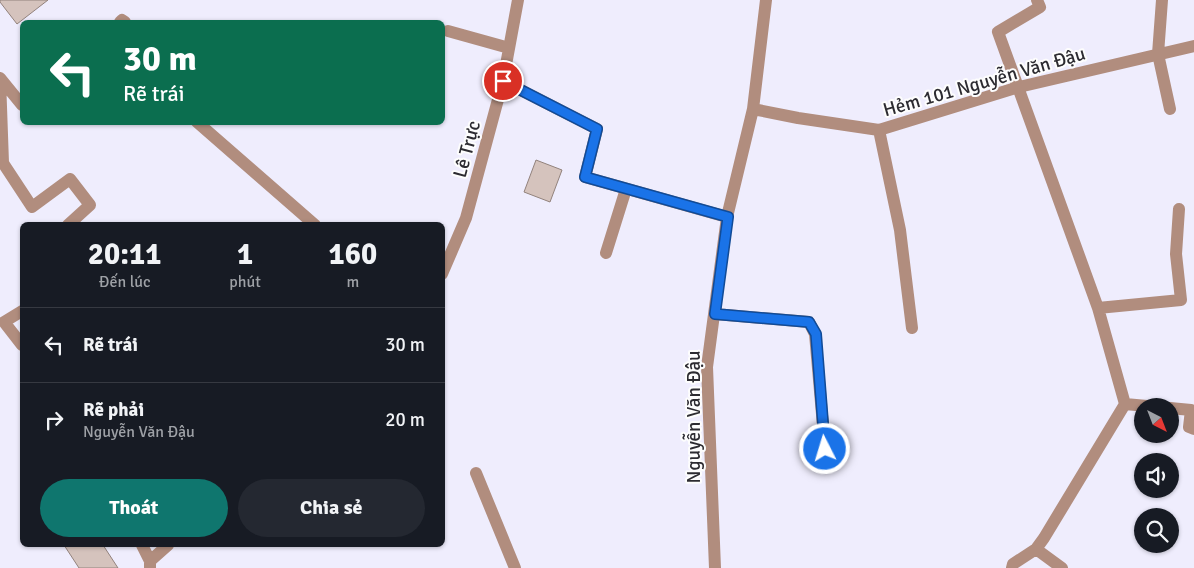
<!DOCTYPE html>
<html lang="vi">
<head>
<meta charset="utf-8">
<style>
	body { margin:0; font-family:Signika,sans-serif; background:#242831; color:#f1f3f6; height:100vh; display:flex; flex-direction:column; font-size:19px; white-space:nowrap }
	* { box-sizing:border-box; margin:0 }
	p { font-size:16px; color:#9ea1a6 }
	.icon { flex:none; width:28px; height:28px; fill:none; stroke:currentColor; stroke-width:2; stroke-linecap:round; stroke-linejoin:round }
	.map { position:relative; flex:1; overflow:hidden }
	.side { position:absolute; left:20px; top:222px; width:425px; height:325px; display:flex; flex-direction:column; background:#171b24; border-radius:8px; box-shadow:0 1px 4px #0004 }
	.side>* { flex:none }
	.hud { position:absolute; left:20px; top:20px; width:425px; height:105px; border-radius:8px; box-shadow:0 1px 4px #0004; background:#0b6e4f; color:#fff; overflow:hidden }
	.needle { width:32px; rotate:138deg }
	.buttons { position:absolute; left:1134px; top:398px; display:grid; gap:10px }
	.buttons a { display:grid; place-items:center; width:45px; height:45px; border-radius:50%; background:#171b24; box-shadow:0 1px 4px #0004; font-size:25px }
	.pin { position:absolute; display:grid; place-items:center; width:42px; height:42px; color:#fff; margin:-21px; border:2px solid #fff; border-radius:50%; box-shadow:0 1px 5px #0007 }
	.me { position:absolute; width:55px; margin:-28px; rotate:355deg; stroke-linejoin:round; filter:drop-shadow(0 0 4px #0008) }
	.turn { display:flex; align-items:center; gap:18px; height:105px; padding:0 20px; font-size:22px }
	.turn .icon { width:65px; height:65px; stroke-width:2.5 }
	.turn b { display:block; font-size:35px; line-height:42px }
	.eta { display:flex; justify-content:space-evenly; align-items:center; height:85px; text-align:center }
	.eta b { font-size:30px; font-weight:800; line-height:35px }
	.cta { display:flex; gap:10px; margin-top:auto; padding:10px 20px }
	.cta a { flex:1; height:58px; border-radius:30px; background:#0f766e; color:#fff; font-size:20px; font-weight:800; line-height:58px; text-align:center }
	.cta a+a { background:#242831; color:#f1f3f6 }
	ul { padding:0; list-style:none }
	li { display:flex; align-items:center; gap:15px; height:75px; padding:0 20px; border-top:1px solid #363941 }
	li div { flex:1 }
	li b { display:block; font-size:19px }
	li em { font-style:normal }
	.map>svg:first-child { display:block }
	.building { fill:#d5c3bd; stroke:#92827c }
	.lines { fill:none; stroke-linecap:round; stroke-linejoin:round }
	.minor { stroke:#b18d7e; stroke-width:12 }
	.route-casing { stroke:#114b97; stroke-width:12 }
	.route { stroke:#1a73e8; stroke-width:9 }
	.labels { text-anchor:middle; stroke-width:4; stroke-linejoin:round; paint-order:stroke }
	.street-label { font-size:19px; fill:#2c2b31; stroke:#fdfdfd }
</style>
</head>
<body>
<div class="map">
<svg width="1194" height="568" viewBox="0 0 1194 568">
	<rect width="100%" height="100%" fill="#efedfd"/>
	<path class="building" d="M0,0h48l-31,24 -17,-22z
		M536,160l26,10 -12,32 -26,-10z
		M64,545h39l15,23h-39z"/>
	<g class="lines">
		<path class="minor" d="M1162,0l-4,54 12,55
			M120,22l2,-2 3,2
			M448,31l61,17
			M0,78l22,27
			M0,79l3,84 29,44 38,-28 20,26 -22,20
			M503,81l94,48 -12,48 142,40
			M753,109l45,9 81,12 140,-43 175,-41
			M197,122l118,103
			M879,130l21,100 12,98
			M606,253l20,-64
			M442,274l24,-56 37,-137 15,-81
			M1098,308l83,-8 -5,-46 3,-45
			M22,311l-18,11 18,23
			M715,314l94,8 6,12 10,115
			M1125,404l22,2
			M1170,408l21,2 -2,17 5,2
			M476,473l39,95
			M142,545l8,16
			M1036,549l26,19
			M150,568v-7l18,-16
			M715,568l-8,-201 20,-150 26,-108 13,-109
			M1012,568l1,-4 23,-15 8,-11 81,-134 -27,-96 -100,-276 42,-25 -3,-7"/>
	</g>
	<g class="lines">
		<g class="route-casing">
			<path id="route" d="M503,81l94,48 -12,48 143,40 -13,97 94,8 7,12 9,115"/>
		</g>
		<use href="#route" class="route"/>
	</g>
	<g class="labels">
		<g class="street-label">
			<text transform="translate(984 81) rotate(-16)" y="7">Hẻm 101 Nguyễn Văn Đậu</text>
			<text transform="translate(466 149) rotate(-75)" y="7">Lê Trực</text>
			<text transform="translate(693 417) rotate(-90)" y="7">Nguyễn Văn Đậu</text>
		</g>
	</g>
</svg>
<div class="buttons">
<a><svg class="needle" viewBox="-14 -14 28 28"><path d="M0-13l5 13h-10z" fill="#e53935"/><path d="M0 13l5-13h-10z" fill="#9ea1a6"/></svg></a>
<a><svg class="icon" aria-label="sound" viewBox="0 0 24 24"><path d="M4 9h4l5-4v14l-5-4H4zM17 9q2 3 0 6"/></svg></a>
<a><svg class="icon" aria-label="search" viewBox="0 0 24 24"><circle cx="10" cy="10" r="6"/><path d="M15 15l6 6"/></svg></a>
</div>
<div class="pin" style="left:503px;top:81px;background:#d93025"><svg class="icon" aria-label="arrive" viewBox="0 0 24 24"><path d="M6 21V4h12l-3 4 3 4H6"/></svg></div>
<svg class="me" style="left:825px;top:449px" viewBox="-20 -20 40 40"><circle r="17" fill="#1a73e8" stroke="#fff" stroke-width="3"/><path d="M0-11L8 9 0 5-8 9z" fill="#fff"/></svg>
<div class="hud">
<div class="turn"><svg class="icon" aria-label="left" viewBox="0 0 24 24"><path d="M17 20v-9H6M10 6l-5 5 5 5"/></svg><div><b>30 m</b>Rẽ trái</div></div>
</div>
<section class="side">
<div class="eta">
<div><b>20:11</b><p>Đến lúc</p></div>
<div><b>1</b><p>phút</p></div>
<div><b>160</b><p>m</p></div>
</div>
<ul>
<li><svg class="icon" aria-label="left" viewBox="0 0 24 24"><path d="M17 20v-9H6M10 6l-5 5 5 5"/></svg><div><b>Rẽ trái</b></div><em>30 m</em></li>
<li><svg class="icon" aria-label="right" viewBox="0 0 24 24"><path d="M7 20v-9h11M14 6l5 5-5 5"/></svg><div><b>Rẽ phải</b><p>Nguyễn Văn Đậu</p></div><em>20 m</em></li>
</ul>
<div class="cta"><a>Thoát</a><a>Chia sẻ</a></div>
</section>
</div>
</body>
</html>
